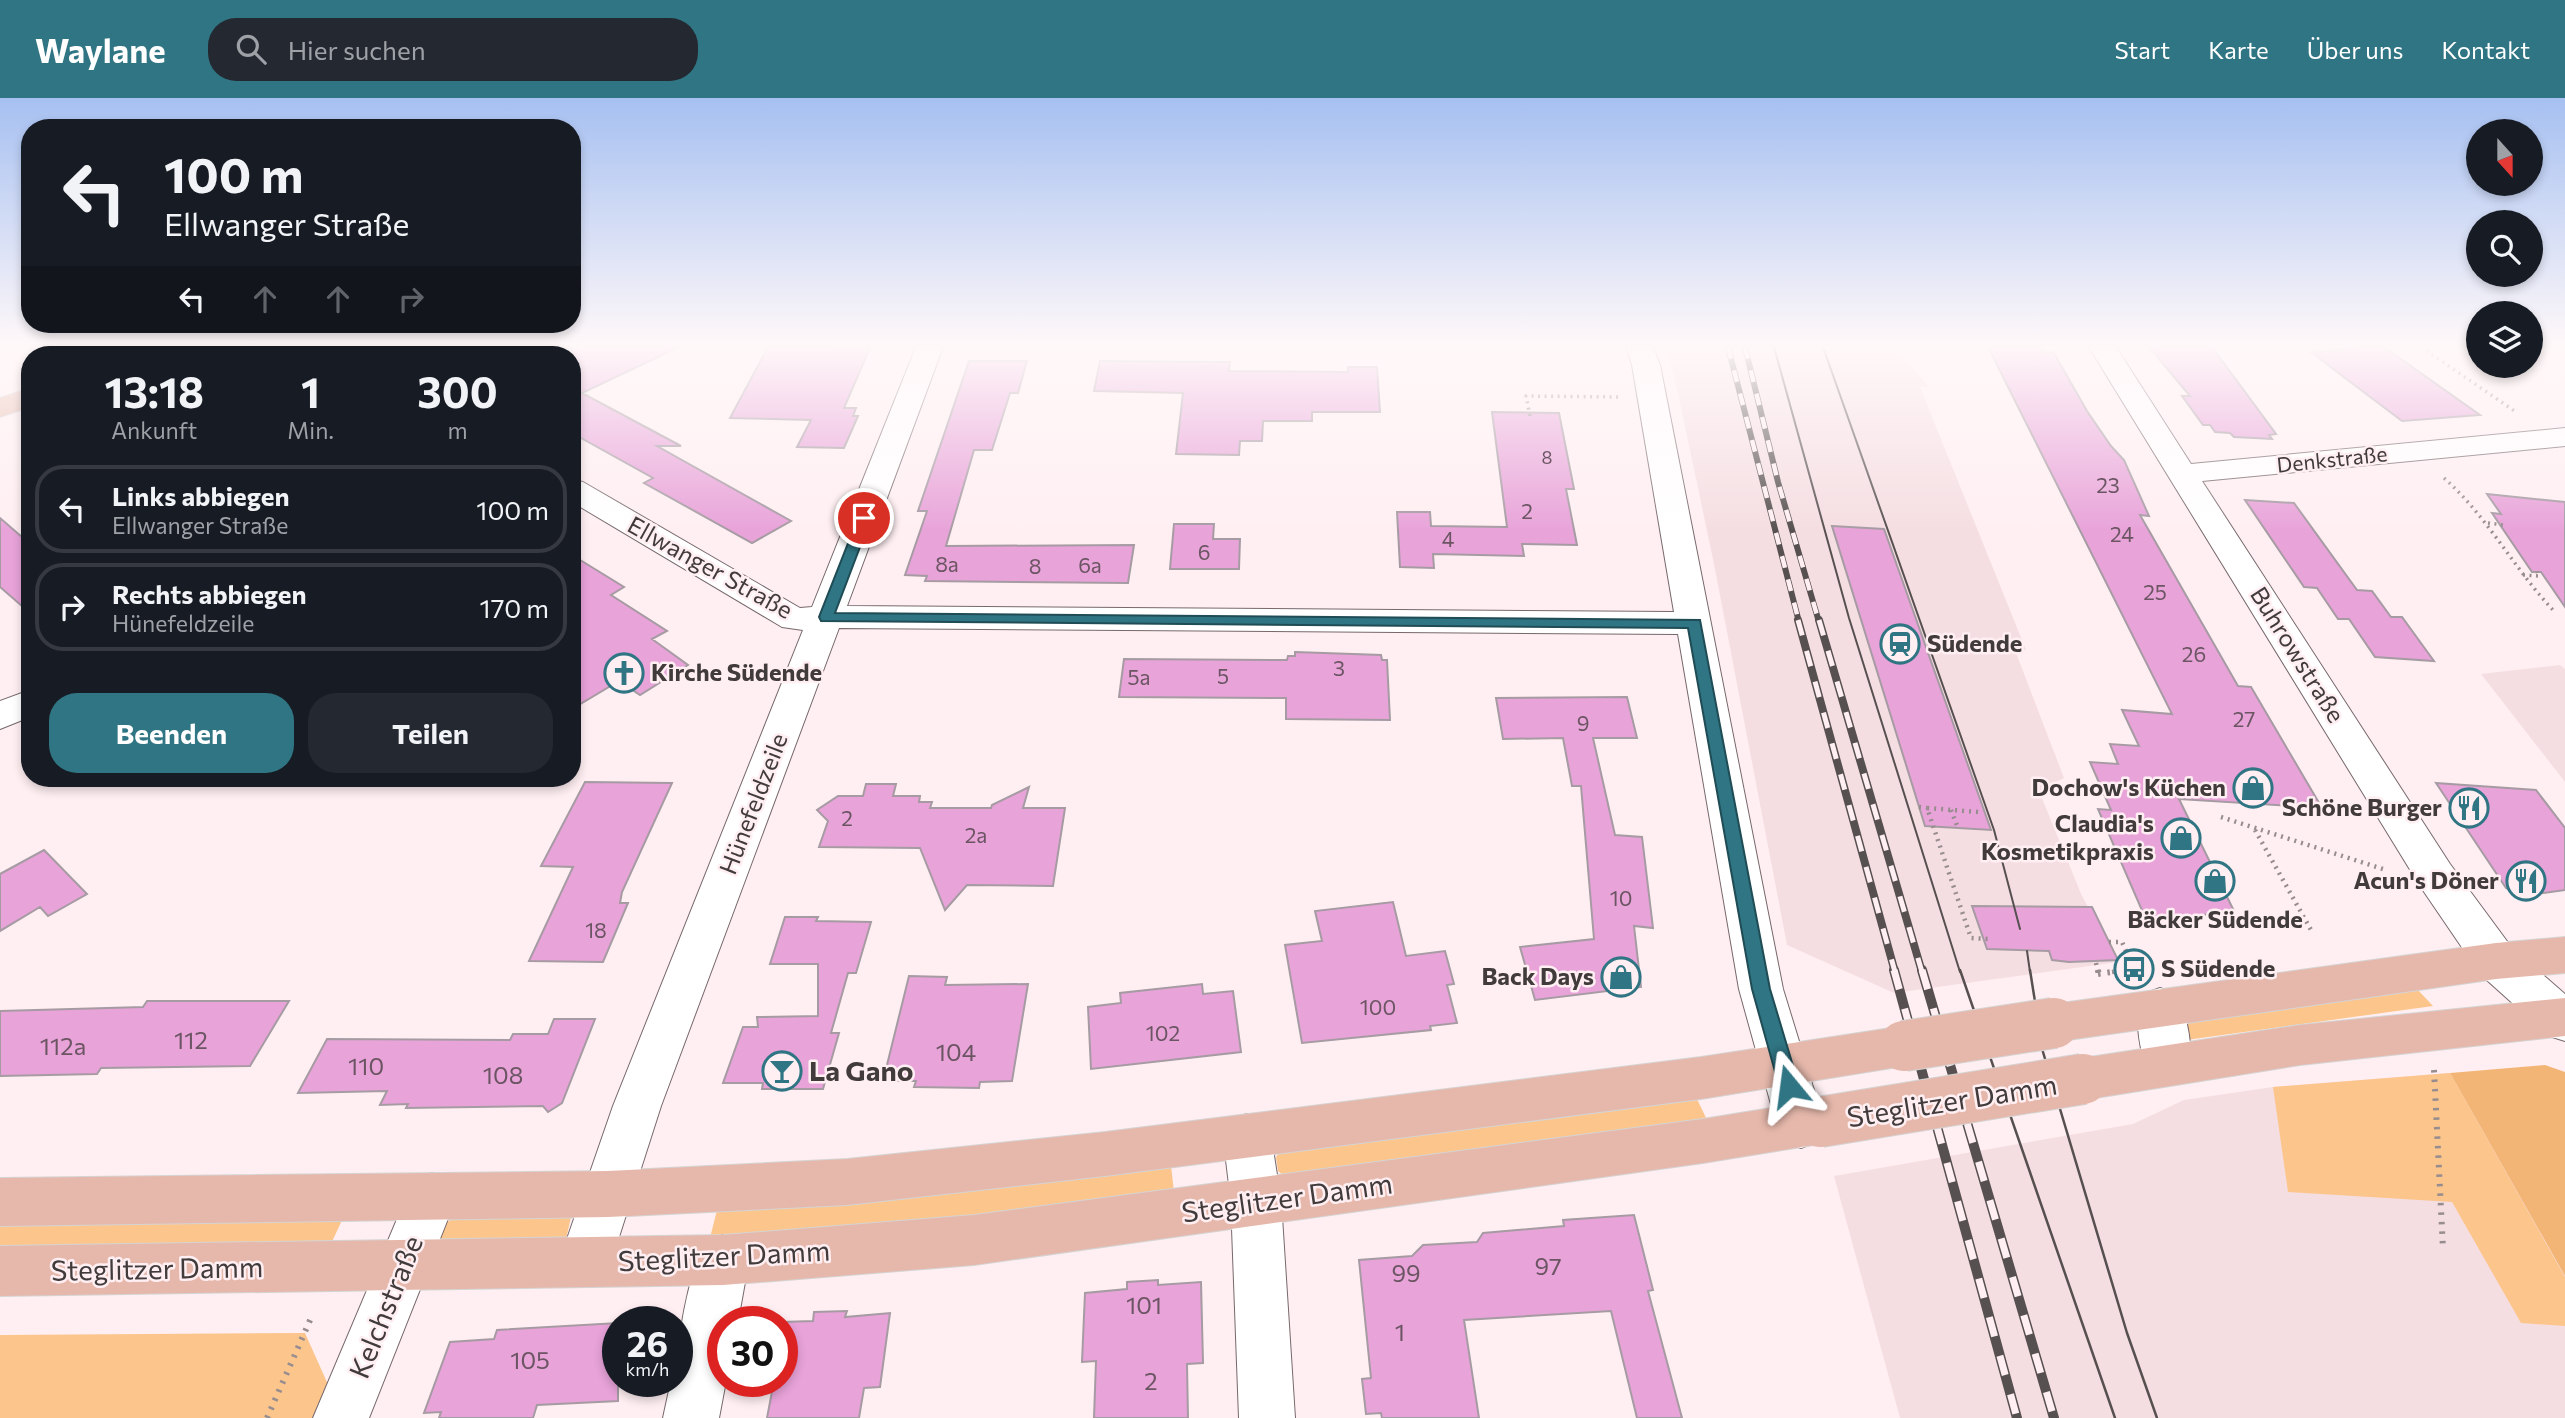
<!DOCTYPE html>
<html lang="de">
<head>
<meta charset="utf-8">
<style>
	body { margin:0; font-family:Commissioner,sans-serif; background:#242831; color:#f1f3f6; height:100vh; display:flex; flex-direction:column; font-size:26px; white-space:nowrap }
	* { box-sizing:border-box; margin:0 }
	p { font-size:23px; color:#9ea1a6 }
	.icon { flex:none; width:38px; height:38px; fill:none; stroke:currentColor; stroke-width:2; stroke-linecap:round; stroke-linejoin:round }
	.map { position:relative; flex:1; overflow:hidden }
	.details { position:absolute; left:21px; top:248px; width:560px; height:441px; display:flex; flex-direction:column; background:#171b24; border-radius:28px; box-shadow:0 4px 10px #0003 }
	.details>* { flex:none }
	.guide { position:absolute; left:21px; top:21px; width:560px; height:214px; border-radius:28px; box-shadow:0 4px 10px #0003; background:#171b24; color:#f1f3f6; overflow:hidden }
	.needle { width:46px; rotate:159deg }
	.buttons { position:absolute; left:2466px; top:21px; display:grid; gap:14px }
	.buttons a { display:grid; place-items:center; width:77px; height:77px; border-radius:50%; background:#171b24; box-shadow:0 4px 10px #0003; font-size:35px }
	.speed { position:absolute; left:602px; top:1208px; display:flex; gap:14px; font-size:35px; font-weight:700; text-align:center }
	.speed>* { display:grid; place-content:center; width:91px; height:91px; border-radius:50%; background:#171b24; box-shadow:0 4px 10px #0003; line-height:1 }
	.speed small { font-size:18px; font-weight:400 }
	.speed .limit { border:10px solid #d22; background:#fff; color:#111 }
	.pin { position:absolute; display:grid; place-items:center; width:60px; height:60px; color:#fff; margin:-30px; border:4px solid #fff; border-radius:50%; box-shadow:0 2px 7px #0007 }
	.me { position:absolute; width:77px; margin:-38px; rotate:344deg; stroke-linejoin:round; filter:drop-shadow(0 0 5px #0008) }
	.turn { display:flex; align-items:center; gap:24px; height:147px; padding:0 28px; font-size:32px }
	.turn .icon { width:91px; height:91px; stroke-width:2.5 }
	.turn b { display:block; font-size:49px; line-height:60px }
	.lanes { display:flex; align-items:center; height:66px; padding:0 28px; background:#0003; justify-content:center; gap:35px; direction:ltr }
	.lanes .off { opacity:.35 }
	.eta { display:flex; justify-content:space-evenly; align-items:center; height:119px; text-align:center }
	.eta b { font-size:42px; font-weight:700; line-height:49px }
	.primary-button { display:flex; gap:14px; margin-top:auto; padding:14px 28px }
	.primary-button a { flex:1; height:80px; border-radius:28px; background:#307583; color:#fff; font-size:28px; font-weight:700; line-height:80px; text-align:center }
	.primary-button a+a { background:#242831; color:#f1f3f6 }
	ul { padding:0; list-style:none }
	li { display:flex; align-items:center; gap:21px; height:88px; margin:0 14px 10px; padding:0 14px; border:4px solid #363941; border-radius:28px }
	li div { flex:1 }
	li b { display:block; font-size:26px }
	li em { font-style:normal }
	header { display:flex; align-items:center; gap:42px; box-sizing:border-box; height:98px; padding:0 35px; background:#307583; color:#fff }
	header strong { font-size:33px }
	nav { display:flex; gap:38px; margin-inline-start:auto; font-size:24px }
	.search { width:490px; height:63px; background:#242831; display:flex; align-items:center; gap:18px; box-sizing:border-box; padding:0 24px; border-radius:28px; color:#9ea1a6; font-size:26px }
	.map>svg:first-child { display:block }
	.built { fill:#f5dee2 }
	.green { fill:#fcc58c }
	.forest { fill:#f2b576 }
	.building { fill:#e8a3d9; stroke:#a69ba3; stroke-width:2 }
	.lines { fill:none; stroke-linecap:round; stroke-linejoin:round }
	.minor-casing { stroke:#76686b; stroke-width:2 }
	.major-casing { stroke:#d5d4d4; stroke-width:2 }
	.path-far2 { stroke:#978d8f; stroke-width:3.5; stroke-dasharray:2 4.5; stroke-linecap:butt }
	.path-far1 { stroke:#978d8f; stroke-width:4.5; stroke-dasharray:2 5; stroke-linecap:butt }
	.path { stroke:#978d8f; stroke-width:6; stroke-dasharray:2.5 7; stroke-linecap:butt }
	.minor { fill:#fff; fill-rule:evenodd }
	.major { fill:#e6b8ab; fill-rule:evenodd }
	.tram-far1 { stroke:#575051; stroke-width:2 }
	.tram { stroke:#575051; stroke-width:2.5 }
	.rail-far2-casing { stroke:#575051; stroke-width:6 }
	.rail-far1-casing { stroke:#575051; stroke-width:8 }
	.rail-casing { stroke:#575051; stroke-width:10 }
	.rail-far2 { stroke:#ffeff2; stroke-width:4.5; stroke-dasharray:12; stroke-linecap:butt }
	.rail-far1 { stroke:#ffeff2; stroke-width:5; stroke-dasharray:16; stroke-linecap:butt }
	.rail { stroke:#ffeff2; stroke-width:7; stroke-dasharray:20; stroke-linecap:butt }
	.major-bridge-casing { stroke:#d5d4d4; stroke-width:52; stroke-linecap:butt }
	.major-bridge { stroke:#e6b8ab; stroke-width:50 }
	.route { fill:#307583; stroke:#1f4c55; stroke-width:2 }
	.labels { text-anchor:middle; stroke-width:5; stroke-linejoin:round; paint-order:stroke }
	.far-number-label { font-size:18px; fill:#6b5563 }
	.far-street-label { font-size:21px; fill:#413b3c; stroke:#ffeff2 }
	.number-label { font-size:21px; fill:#6b5563 }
	.street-label { font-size:24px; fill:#413b3c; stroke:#ffeff2 }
	.poi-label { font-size:24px; font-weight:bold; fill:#413b3c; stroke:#ffeff2; text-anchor:end }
	.near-number-label { font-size:24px; fill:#6b5563 }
	.near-poi-label { font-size:28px; font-weight:bold; fill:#413b3c; stroke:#ffeff2; text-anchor:start }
	.near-street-label { font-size:28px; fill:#413b3c; stroke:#ffeff2 }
</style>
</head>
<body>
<header>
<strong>Waylane</strong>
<div class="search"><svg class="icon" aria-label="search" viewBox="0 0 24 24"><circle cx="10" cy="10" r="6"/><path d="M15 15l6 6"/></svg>Hier suchen</div>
<nav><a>Start</a><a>Karte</a><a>Über uns</a><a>Kontakt</a></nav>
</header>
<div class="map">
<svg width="2565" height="1320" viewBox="0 0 2565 1320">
	<rect width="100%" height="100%" fill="#ffeff2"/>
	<path class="built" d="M1666,249h233l6,13 24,27h-9l106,263h-11l49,128 -25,13 43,105 36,66 -224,31 -107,-48 -73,-381 -39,-185z
		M2560,567l5,4v113l-84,-108z
		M2450,975l115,203v142h-665l-66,-242 299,-52 51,-24 89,-13z"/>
	<path class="green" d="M2416,890l17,18 -254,35 1,-17z
		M2450,975l115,204v49l-44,-3 -69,-121 -164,-10 -15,-105z
		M1696,999l12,25 -424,54 -6,-5 -2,-14 4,-5z
		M1171,1068l3,26 -224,27 -240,19 7,-28z
		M571,1119l-5,22 -127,1 7,-17 8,-5z
		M343,1120l-13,28 -330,4v-27z
		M305,1235l25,56 -12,29h-318v-83z"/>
	<path class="forest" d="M2545,967l20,7v204l-115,-203z"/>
	<path class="building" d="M572,249h107l-97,46 99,53h-24l134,75 -39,22 -108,-60 9,-5 -81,-45z
		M768,249l102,1 -26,60h12l-3,8h5l-14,32 -47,-1 14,-27 -81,-2z
		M1988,249h53l3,5 10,1 33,58 24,35 13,14 25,56 -9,-1 98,171 13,1 71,121 -143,-9 55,112 -87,11 -49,-113 13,1 -21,-48 28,2 -8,-20 29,2 -17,-36 50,4z
		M2149,249h63l64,87 -7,1 3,4 -38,-2 -4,-4 -15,-1 -5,-7h-7l-21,-29h8z
		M2362,249h22l96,68 -78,6 -90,-68z
		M969,263h58l-9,32h-8l-18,57h-18l-28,96 188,-1 -6,38 -203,-2 2,-5 -22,-1 22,-64h-9z
		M1100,263l130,1 -1,9 119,1v-5h29l3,45h-68v9h-49l-1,20h-22l-1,14 -63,-1 7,-61 -89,-2z
		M1492,314l67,1 15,76h-8l11,56 -55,-1 2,12 -91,-2 1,14 -34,-1 -3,-55h33l1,14 76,1z
		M2487,396l78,8v105l-24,-35h-9l-40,-59 9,1z
		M2245,402l49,3 63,87 15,1 19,26h11l32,44 -59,-4 -26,-38h-11l-21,-31 -13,-1z
		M0,420l30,26v69l-30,-26z
		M1174,426h40l-1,15h27l-1,30h-69z
		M1832,428l52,3 107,301 -66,-4z
		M572,457l52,32 -13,8 56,36 -15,8 36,26 -48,30 -21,-14 -47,28z
		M1295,554l86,3 1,5h5l3,60 -104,-1v-21l-167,-1 5,-38 163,1 1,-4h7z
		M1627,599l10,41h-44l22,97 27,2 11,91 -19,-2 7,61 -106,13 -15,-53 74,-8 -13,-153h-9l-9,-48 -60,1 -7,-41z
		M585,684l87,1 -50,109 -2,11h8l-25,59 -74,-1 44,-94 -32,-1z
		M2436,685l100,7 29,38v62l-43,6 -16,-8z
		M866,686h30l-3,12h27l-1,6h13l-2,6h61l1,-3 37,-18 -6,21h42l-12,78 -86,-1 -22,25 -25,-62 -101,-1 9,-26 -11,-11 21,-14h25z
		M44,752l43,44 -39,22 -8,-9 -40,24v-57z
		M1393,804l13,54 39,-5 9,33 -7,1 10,38 -27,3 1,4 -129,13 -17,-98 37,-4 -7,-30z
		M1972,808l120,1 26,53 -49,2 -17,-2 -3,-9 -62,-2z
		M785,819h33l-2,4 55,1 -15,51h-8l-17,60h8l-16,56h-61l1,-6h-40l20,-56h15l-1,-10 61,-1v-52h-48z
		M909,878l38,1 -2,8 83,-1 -16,97 -32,1 -1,6 -65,-1 2,-6h-33z
		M1202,886l1,10 30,-3 8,61 -150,17 -3,-62 33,-4 -1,-10z
		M147,903h142l-39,65 -149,2 -4,6 -97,2v-65l143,-4z
		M554,921h41l-33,84 -14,9 -5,-6 -137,2 2,-4 -28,1 7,-14 -89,2 29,-54 183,1 3,-6h35z
		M1634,1117l19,75 -5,1 34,127h-45l-26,-107 -147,9 15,98h-97l-1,-5 -15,1 -4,-35 9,-1 -12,-118 53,-4 11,-11 54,-3 6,-9 81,-7 -1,-6z
		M1158,1182v5l43,-3 2,81 -16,1 1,54h-94l2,-57 -14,1 3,-69 42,-4v-7z
		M847,1213l-2,6 45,-4 -10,74 -16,1 -5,30h-92l7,-37h8v-59l31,-1 1,-9z
		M618,1225v78l-81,4 -4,13h-94l2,-6 -17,1 26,-71 44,-3 3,-9z"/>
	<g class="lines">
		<g class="minor-casing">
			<path id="minor" d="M318,249h33l7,8h-33z
				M916,249h27l-96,259 827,6 -42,-247 -6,-18h27l7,18 123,624 42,137 -7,15 -17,7 -17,-7 -7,-15 -38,-137 -61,-355 -839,-6 -178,478 -50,156 -7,18 -19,7 -19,-7 -7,-18 54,-156 190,-476 -21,-3 -210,-125v-22l11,2 217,126 12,-1z
				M2089,249h27l75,117 374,-36v18l-363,35 248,383 62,84 53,46v47l-16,-5 -69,-62 -60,-88z
				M30,592v27l-30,12v-28z
				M2160,890l16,6c12,23 20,61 9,84l-17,6 -17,-6c-11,-23 -19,-61 -7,-84z
				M1247,1016l17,6 7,16 10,65 14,217h-56l-8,-217 -8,-65 7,-16z
				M432,1075l18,6 7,17 -88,222h-56l101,-239z
				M723,1137l19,7 7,18 -11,61h-15v60h3l-7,37h-56l8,-37h6c0,-45 10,-97 27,-139z"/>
		</g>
		<g class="major-casing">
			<path id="major" d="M94,249h80l-10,8h-79z
				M30,290v19l-30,10v-19z
				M2565,839v36l-69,6 -442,63 -16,-5 -7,-14 7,-14 16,-5 442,-61z
				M2565,900v38l-265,29 -217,35 -17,-6 -7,-15 7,-15 17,-6 217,-33z
				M1904,928l16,6 7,14 -7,14 -16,6 -203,33 -596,77 -258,29 -239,12 -608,9v-48l608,-7 239,-12 258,-27 596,-75z
				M1820,1002l17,7 7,15 -7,15 -17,7 -117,19 -729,102 -251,20 -723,11v-50l723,-11 251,-20 729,-96z"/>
		</g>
		<path class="path-far2" d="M2421,249l95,65
			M1530,318l-4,-20 94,1
			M2444,380c44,39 70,91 110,133
			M2488,425l15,2 -2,-4
			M2523,477l16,1 -2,-4"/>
		<path class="path-far1" d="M1919,709l8,1
			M1951,712l7,18
			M1978,714l-51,-4 44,130 17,1
			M2221,719l165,53
			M2255,732l56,100
			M2109,844h13l12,27 -22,3
			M2096,865l2,9"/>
		<path class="path" d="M2098,872l1,7
			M2098,876l27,-4
			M2434,972l9,179
			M267,1320l44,-100"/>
		<use href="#minor" class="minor"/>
		<use href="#major" class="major"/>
		<path class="tram-far1" d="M1774,249l75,271 111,354
			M1823,249l171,483 26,99
			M2027,853l3,21"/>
		<path class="tram" d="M1960,872l155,448
			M2030,872l13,82 84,281 30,85"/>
		<g class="rail-far2-casing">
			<path id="rail-far2" d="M1728,249l71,275
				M1745,249l33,135 41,140"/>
		</g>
		<g class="rail-far1-casing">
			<path id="rail-far1" d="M1798,522l97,352
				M1819,522l103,352"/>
		</g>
		<g class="rail-casing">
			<path id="rail" d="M1894,872l123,448
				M1922,872l132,448"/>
		</g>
		<use href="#rail-far2" class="rail-far2"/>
		<use href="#rail-far1" class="rail-far1"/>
		<use href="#rail" class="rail"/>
		<g class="major-bridge-casing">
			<path id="major-bridge" d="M1904,948l150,-23
				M1820,1024l263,-43"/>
		</g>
		<use href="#major-bridge" class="major-bridge"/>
	</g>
	<linearGradient id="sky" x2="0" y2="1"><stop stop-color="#a6c0f1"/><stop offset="0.57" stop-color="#fff8f9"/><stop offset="1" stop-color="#fff8f9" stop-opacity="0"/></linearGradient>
	<rect width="2565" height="434" fill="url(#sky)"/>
	<path class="route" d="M864,416l7,4 -36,95 865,7 70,369 29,97 -3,6 -7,2 -7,-2 -3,-6 -27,-97 -64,-361 -867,-7 -2,-4 39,-99z"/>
	<defs>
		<g id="station-ring" transform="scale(2.0125)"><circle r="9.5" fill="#ffeff2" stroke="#307583" stroke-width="1.5"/><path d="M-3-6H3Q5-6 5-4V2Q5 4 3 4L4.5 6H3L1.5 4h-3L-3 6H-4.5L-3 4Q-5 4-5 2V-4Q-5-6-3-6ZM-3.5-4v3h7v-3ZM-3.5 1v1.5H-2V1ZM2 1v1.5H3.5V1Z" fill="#307583"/></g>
		<g id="church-ring" transform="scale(2.0125)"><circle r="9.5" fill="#ffeff2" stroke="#307583" stroke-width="1.5"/><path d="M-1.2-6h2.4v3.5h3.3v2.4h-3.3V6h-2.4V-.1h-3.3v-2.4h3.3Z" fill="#307583"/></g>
		<g id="shop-ring" transform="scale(2.0125)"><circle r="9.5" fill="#ffeff2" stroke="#307583" stroke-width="1.5"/><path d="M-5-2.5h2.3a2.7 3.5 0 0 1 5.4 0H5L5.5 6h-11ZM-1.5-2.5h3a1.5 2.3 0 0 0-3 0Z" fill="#307583"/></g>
		<g id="restaurant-ring" transform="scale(2.0125)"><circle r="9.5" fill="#ffeff2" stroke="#307583" stroke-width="1.5"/><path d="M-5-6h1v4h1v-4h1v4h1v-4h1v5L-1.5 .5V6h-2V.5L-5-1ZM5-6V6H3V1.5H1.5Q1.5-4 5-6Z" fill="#307583"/></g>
		<g id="bus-ring" transform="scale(2.0125)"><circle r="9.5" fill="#ffeff2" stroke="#307583" stroke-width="1.5"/><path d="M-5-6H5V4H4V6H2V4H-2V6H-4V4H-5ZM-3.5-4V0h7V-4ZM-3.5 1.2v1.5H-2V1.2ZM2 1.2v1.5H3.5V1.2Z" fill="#307583"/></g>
		<g id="bar-ring" transform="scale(2.0125)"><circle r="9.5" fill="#ffeff2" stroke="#307583" stroke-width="1.5"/><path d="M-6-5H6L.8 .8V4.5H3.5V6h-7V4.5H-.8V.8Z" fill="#307583"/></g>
	</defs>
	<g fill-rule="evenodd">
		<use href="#station-ring" x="1900" y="546"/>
		<use href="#church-ring" x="624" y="575"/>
		<use href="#shop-ring" x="2253" y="690"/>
		<use href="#restaurant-ring" x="2469" y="710"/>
		<use href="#shop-ring" x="2181" y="740"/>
		<use href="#shop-ring" x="2215" y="783"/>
		<use href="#restaurant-ring" x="2526" y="783"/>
		<use href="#bus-ring" x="2134" y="871"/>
		<use href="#shop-ring" x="1621" y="879"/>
		<use href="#bar-ring" x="782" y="973"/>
	</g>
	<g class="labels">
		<g class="far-number-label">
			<text x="1547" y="366">8</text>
		</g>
		<g class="far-street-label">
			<text transform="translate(2332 362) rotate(-6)" y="7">Denkstraße</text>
		</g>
		<g class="number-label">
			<text x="2108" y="395">23</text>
			<text x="1527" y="421">2</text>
			<text x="2122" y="444">24</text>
			<text x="1448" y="449">4</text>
			<text x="1204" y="462">6</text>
			<text x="947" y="474">8a</text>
			<text x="1090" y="475">6a</text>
			<text x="1035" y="476">8</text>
			<text x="2155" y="502">25</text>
			<text x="2194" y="564">26</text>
			<text x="1339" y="578">3</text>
			<text x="1223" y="586">5</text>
			<text x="1139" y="587">5a</text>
			<text x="2244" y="629">27</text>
			<text x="1583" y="633">9</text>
			<text x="847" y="728">2</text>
			<text x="976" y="745">2a</text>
			<text x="1621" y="808">10</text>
			<text x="596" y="840">18</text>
			<text x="1378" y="917">100</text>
			<text x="1163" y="943">102</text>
		</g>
		<g class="street-label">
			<text transform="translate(710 470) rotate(29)" y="8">Ellwanger Straße</text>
			<text transform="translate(2297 557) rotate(58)" y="8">Buhrowstraße</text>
			<text transform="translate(754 706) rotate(-69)" y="8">Hünefeldzeile</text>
		</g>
		<g class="poi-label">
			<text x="1927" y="554" text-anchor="start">Südende</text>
			<text x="651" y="583" text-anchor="start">Kirche Südende</text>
			<text x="2226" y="698">Dochow's Küchen</text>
			<text x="2442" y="718">Schöne Burger</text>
			<text x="2154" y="734">Claudia's<tspan x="2154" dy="28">Kosmetikpraxis</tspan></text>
			<text x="2499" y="791">Acun's Döner</text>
			<text x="2215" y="830" text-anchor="middle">Bäcker Südende</text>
			<text x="2161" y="879" text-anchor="start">S Südende</text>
			<text x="1594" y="887">Back Days</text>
		</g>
		<g class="near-number-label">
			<text x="191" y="951">112</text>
			<text x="63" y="957">112a</text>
			<text x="956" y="963">104</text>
			<text x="366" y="977">110</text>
			<text x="503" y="986">108</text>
			<text x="1548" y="1177">97</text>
			<text x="1406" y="1184">99</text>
			<text x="1144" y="1216">101</text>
			<text x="1400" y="1243">1</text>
			<text x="530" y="1271">105</text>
			<text x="1151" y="1292">2</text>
		</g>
		<g class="near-poi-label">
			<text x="809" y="983">La Gano</text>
		</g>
		<g class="near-street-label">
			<text transform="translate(1952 1003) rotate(-9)" y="10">Steglitzer Damm</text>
			<text transform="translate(1287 1100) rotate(-8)" y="10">Steglitzer Damm</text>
			<text transform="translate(724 1158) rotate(-3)" y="10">Steglitzer Damm</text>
			<text transform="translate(157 1171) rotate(-1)" y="10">Steglitzer Damm</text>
			<text transform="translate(386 1209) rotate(-68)" y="10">Kelchstraße</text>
		</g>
	</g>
</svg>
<div class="buttons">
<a><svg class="needle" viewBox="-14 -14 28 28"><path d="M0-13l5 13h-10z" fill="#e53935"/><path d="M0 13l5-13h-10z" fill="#9ea1a6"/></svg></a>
<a><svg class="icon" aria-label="search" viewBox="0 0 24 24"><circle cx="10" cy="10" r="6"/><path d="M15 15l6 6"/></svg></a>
<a><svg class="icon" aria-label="layers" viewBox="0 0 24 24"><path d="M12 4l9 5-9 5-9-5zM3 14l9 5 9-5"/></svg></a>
</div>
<div class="speed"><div>26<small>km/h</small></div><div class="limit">30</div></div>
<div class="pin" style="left:864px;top:420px;background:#d93025"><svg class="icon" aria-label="arrive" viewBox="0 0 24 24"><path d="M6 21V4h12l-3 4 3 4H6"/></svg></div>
<svg class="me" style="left:1789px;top:988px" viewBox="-20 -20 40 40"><path d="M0-17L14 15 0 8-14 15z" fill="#307583" stroke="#fff" stroke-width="4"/></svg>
<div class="guide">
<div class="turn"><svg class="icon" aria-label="left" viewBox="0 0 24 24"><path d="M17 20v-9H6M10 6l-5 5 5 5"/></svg><div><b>100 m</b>Ellwanger Straße</div></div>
<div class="lanes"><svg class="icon" aria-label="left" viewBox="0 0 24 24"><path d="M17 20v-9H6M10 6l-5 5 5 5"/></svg><svg class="icon off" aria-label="ahead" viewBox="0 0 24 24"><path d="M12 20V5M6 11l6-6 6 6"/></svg><svg class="icon off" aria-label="ahead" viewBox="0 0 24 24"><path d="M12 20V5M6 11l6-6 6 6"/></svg><svg class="icon off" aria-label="right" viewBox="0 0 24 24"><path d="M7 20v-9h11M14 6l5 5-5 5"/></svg></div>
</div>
<section class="details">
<div class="eta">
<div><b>13:18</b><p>Ankunft</p></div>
<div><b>1</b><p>Min.</p></div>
<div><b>300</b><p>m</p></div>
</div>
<ul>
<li><svg class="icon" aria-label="left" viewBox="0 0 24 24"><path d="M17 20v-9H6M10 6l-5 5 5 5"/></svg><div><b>Links abbiegen</b><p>Ellwanger Straße</p></div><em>100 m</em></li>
<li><svg class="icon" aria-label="right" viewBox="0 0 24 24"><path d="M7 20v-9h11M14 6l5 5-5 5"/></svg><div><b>Rechts abbiegen</b><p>Hünefeldzeile</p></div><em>170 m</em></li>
</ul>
<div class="primary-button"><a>Beenden</a><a>Teilen</a></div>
</section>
</div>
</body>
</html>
